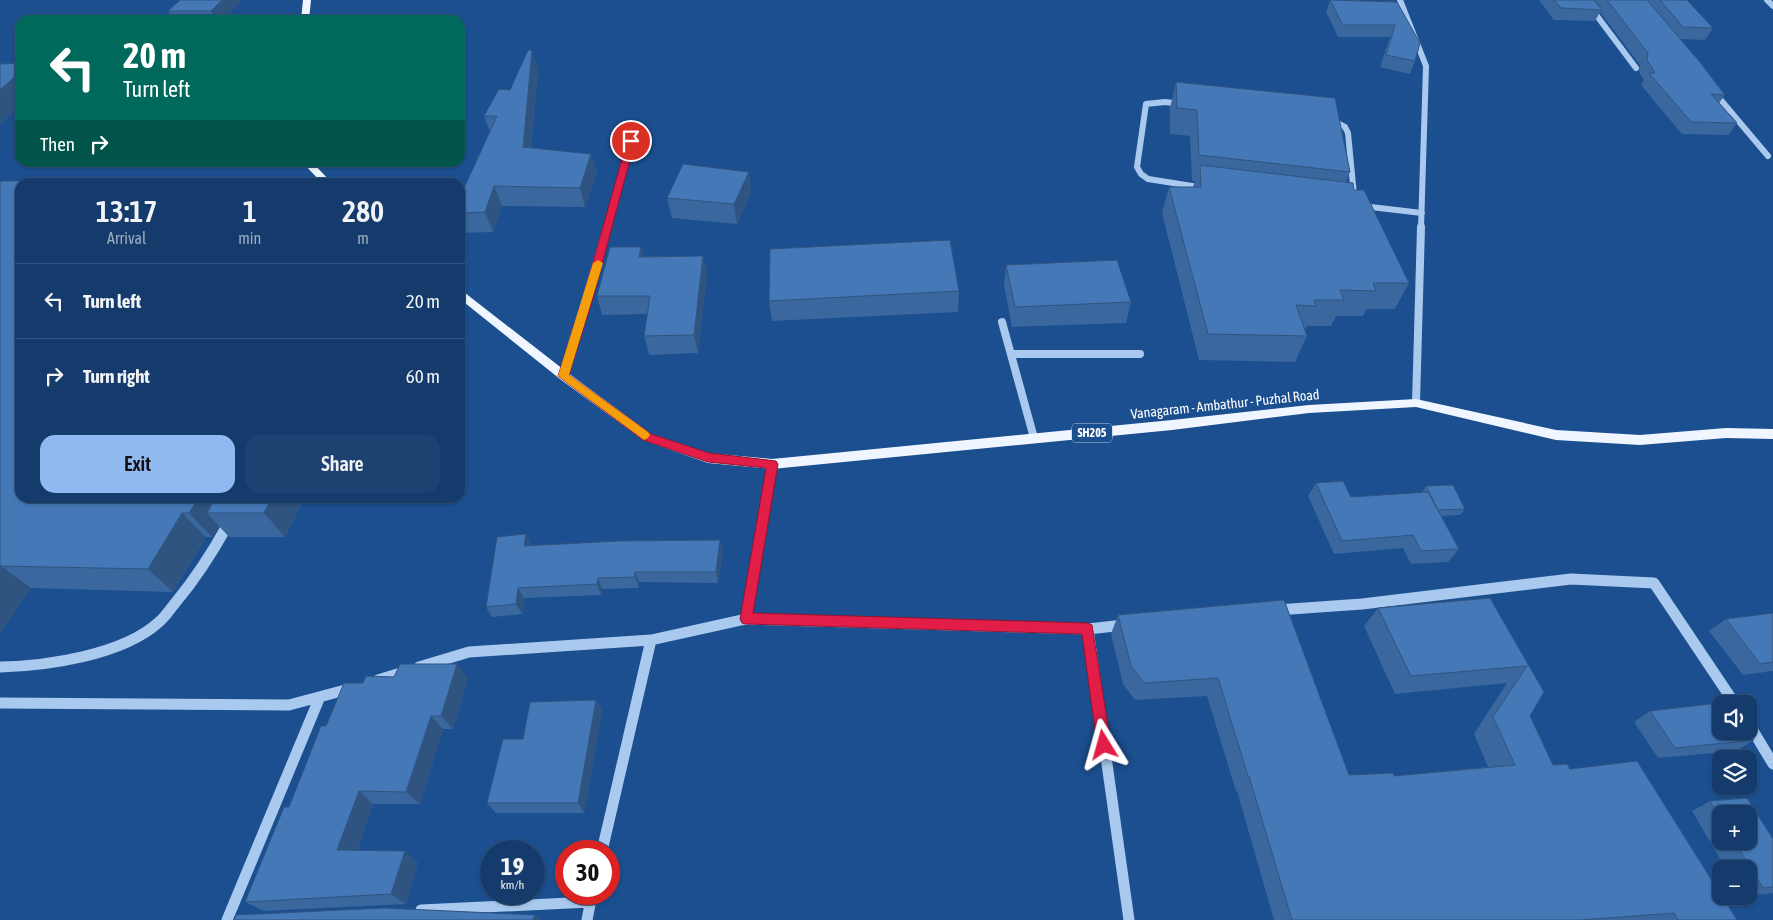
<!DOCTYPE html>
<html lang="en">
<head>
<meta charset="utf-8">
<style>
	body { margin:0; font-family:"Asap Condensed",sans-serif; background:#1d4271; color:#f1f3f6; height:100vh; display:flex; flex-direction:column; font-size:19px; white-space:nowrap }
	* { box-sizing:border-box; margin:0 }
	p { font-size:16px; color:#9dadc1 }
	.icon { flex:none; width:28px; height:28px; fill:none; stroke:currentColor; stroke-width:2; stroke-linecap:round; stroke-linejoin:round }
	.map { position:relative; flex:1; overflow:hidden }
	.details { position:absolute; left:15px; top:178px; width:450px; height:325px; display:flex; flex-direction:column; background:#143b6b; border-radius:15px; box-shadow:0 1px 4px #0004,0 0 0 1px #33557e }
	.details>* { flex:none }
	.banner { position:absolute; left:15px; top:15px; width:450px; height:152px; border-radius:15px; box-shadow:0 1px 4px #0004,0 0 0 1px #33557e; background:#00695c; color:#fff; overflow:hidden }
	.tools { position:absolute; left:1712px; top:695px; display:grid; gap:10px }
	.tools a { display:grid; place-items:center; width:45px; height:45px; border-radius:10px; background:#143b6b; box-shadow:0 1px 4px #0004,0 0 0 1px #33557e; font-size:25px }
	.speed { position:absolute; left:480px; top:840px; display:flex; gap:10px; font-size:25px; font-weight:700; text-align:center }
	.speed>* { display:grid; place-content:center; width:65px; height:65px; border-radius:50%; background:#143b6b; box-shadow:0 1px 4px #0004,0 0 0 1px #33557e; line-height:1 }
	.speed small { font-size:12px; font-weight:400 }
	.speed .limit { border:8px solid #d22; background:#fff; color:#111 }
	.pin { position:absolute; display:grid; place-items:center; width:42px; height:42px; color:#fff; margin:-21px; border:2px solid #fff; border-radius:50%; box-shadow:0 1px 5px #0007 }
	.me { position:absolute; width:55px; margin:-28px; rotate:352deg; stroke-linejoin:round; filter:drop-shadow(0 0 4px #0008) }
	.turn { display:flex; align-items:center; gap:18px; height:105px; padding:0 25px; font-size:22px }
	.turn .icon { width:65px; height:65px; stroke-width:2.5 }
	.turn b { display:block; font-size:35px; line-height:42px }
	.then { display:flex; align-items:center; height:48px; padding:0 25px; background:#0003; gap:10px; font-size:19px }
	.eta { display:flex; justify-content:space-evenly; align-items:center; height:85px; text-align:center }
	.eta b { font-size:30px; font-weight:600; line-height:35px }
	.primary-button { display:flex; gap:10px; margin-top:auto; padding:10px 25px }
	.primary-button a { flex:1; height:58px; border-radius:15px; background:#90b9f0; color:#111; font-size:20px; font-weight:600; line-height:58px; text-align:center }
	.primary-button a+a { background:#1d4271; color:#f1f3f6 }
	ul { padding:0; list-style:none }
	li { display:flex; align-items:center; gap:15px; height:75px; padding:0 25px; border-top:1px solid #33557e }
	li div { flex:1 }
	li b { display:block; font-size:19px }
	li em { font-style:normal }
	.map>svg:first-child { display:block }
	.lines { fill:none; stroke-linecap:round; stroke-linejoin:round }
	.minor-far2 { stroke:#a9c9ee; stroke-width:6 }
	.minor-far1 { stroke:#a9c9ee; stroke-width:8 }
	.minor { stroke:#a9c9ee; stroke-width:11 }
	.major { fill:#f0f6ff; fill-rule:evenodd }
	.wall { fill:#3a679d; fill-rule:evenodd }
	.shaded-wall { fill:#305480 }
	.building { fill:#4478b7; stroke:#305480 }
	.route { fill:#e11d48; stroke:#92132f }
	.slow { fill:#f59e0b }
	.labels { text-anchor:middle; stroke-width:4; stroke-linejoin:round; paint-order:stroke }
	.shield { fill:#1b4f8f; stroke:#bbcadd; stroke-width:1 }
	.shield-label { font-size:12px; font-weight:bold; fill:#fff }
	.street-label { font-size:14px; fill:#fff; stroke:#1b4f8f }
</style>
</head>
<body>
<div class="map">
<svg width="1773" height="920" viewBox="0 0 1773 920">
	<rect width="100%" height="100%" fill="#1b4f8f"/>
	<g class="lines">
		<path class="minor-far2" d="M1400,0l26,66 -5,162
			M1585,0l51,68
			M1767,0l6,6
			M1714,92l54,64
			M1182,104l-17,-2 -19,2 -9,63 4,7 7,5 57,9
			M1329,119l16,8 3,6 6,62
			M1362,206l60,7
			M607,228l24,-87"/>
		<path class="minor-far1" d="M1002,322l32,116
			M1011,354h129
			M564,376l43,-149
			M1416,403l5,-176
			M227,528l3,-6
			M761,528l11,-64"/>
		<path class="minor" d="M1277,610l85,-6 209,-25 83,4 81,121
			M746,619l342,10 41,291
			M1088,629l36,-4
			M0,667c47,-1 123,-12 159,-45 7,-6 11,-13 17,-20 20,-24 36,-49 51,-76
			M419,667l50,-15 182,-12
			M378,680l29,-9
			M0,703l289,2 60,-16
			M1749,724l24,40
			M602,851l49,-211 95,-21 16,-93
			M421,910l169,-8
			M227,920l92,-221
			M587,920l5,-26"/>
		<path class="major" d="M303,0h8l-2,20h-8z
			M302,162h10l19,20h-10z
			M460,289l108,84 83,61 57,19 64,6 400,-39 137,-15 107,-6 140,31 84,5 86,-7 47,1v10l-47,-1 -86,7 -84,-5 -140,-33 -107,6 -137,17 -400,39 -64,-6 -65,-23 -83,-61 -100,-80z"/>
	</g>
	<path class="wall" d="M242,0l-19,20h-49l-6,-9z
		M1330,0l67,2 18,59 -5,13 -30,-7 10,-30h-52l-12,-25z
		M1539,0h148l26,28 -8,12 -25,-1 45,56 -6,8 18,20 -9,12 -46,-1 -41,-49 3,-5 -5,-8 1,-7 -40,-53 -5,9 -41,-1z
		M532,51l6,19 -7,78 60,6 6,20 -12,33 -83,-1 -9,26 -32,1 -1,-2v-34l30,-65 -6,-16 26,-26z
		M1176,82l174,90 -4,10 8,8 55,93 -14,26h-28l-4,7h-27l-5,10h-24l-2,4 2,6 -12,26 -96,-2 -37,-147 7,-26h24l2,-6h-3l-2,-45 -20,-2v-26z
		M749,172l2,20 -14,32 -65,-6 -5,-20z
		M0,181l20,317h284l-19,39h-56l-10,-11 -7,11h-6l-33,55 -142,-4 -31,46z
		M641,247l3,10 59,-1 4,18 -9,79 -49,2 -5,-19 3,-22 -45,1 -5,-19z
		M1006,265l125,37 -5,21 -114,4 -8,-42z
		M959,291l-1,21 -186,9 -3,-20z
		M1316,483l35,14 70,-4 5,-7 39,23 -5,6 -19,1 18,33 -11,13 -37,2 -8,-16 -69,6 -26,-58z
		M720,540l3,11 -5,32 -79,-1v6l-37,1 -1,6 -77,3 -2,16 -30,3 -6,-10 45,-62v1z
		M1490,598l54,94 -14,24 23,49 17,4 167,151h-463l-37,-129h-1l-29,-95 -72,4 -12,-16 -12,-50 7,-19 166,-15 65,175 45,1 94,-9 -14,-33 33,-51 -112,11 -31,-68 14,-18z
		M1773,613v58l-30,4 -34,-44 17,-12z
		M457,664l11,15 -15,50h-10l-23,75h-47l-16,47 61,11 -12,42 -142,7 -19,-9 81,-176 37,-43z
		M596,700l6,11 -18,102h-88l-9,-10 36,-64z
		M1650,711l104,29 -18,11 -78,7 -24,-36z
		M1710,801l63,38v54l-24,3v-27h-23l-34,-58zM1721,814l28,27h-28z"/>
	<path class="shaded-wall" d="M222,0h20l-19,20h-7l-5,-9z
		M532,51l6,19 -9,96 -6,-19z
		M20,72v34l-20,19v-35z
		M591,154l6,20 -12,33 -5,-19z
		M749,172l2,20 -14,32 -3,-20z
		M494,186l8,20 -9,26 -8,-20z
		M641,247l5,19 -7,-9z
		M703,256l4,18 -9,79 -4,-18z
		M199,498h37l-29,15 12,13 -7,11 -23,-24z
		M272,498h32l-19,39 -21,-24z
		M182,513l24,24 -33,55 -25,-23z
		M526,534l5,11 -1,12 -6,-11z
		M720,540l3,11 -5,32 -2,-11z
		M0,565l31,23 -31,46z
		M635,572l4,10v6l-4,-11z
		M598,578l4,11 -1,6 -4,-11z
		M518,588l6,10 -2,16 -6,-10z
		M457,664l11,15 -15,50 -12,-13z
		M596,700l6,11 -18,102 -6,-10z
		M431,716l12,13 -23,75 -14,-12z
		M359,791l14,13 -20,57 -16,-11z
		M405,851l13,11 -12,42 -15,-10z
		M535,915l5,5h-7z"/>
	<path class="building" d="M180,0h42l-11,11h-43z
		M1330,0l67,2 23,41 -5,18 -29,-6 9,-30h-52z
		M1554,0h40l8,10 -41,-2z
		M1607,0h40l52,61 26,34 -14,-1 26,29 -46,-1 -42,-49h6l-8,-13 1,-7z
		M1660,0h27l26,28 -30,-1z
		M528,50l4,1 -9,96 68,7 -11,34 -86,-2 -9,26 -25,1v-16l37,-81h-13l15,-27 11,1z
		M20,63v9l-20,18v-26z
		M1176,82l159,16 15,74 -151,-17 -2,-45 -20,-2z
		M683,164l66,8 -15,32 -67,-6z
		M1200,165l153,18 1,7h10l45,93h-36l3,8 -36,-1 4,10h-30l2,6 -20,-1 11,31 -99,-2 -39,-147h32z
		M272,180l2,2h-254v316h179l-10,15h-7l-34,56 -148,-3v-385z
		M950,240l9,51 -190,10 1,-52z
		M610,247h31l-2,10 64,-1 -9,79 -50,1 6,-40h-53z
		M1117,260l14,42 -116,5 -9,-42z
		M1343,481l8,16 77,-5 31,57 -38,2 -8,-16 -71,6 -26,-58z
		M1453,485l12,24 -27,1 -12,-24z
		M215,498h57l-8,15h-57z
		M526,534l-2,12 95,-5 101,-1 -4,32h-81v5l-37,1 -1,6 -79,4 -2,16 -30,3 11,-70z
		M1490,598l54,94 -14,24 23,49 14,-1 3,5 67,-8 84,134v1h1l15,24h-59l-4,-7 -93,7h-289l-43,-144h-1l-30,-98 -74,5 -13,-17 -13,-51 166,-15 65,175 44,-2 1,3 121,-11 -22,-48 34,-51 -116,10 -33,-68z
		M1773,613v49l-13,2 -34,-45z
		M400,664h57l-16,52h-10l-25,76 -47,-1 -22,59 68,1 -14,43 -146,8 39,-95h5l32,-81h5l18,-43h19l3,-7 28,1z
		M596,700l-18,103h-91l16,-64h20l7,-37z
		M1728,702v2h-7v27h27l6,9 -79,8 -25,-37z
		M1747,798l26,41v48l-10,1 -29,-47h15v-27h-28v6l-11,-19z
		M384,908l151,7 -2,5h-299l2,-5z"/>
	<path class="route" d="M631,138l4,3 -42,157 -24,77 82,59 58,19 67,8 2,3 -25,149 335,10 4,2 19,120 -2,5 -5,2 -5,-2 -2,-5 -15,-111 -336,-10 -4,-1 -2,-4 26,-151 -58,-6 -65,-22 -85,-64 25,-78 44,-157z"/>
	<path class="slow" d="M598,260l5,3 -34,112 79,57 2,3 -2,3 -4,2 -86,-64 35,-113z"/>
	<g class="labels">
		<rect class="shield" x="1072" y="423.5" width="40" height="19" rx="4"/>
		<g class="shield-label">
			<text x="1092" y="437">SH205</text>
		</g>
		<g class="street-label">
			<text transform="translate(1225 404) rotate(-6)" y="5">Vanagaram - Ambathur - Puzhal Road</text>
		</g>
	</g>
</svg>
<div class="tools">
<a><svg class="icon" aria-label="sound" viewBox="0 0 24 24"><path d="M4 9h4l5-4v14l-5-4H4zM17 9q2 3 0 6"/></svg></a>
<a><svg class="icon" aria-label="layers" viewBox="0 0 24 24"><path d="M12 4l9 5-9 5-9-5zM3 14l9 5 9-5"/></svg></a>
<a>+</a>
<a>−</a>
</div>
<div class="speed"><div>19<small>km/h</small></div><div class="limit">30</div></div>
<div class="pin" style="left:631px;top:141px;background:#d93025"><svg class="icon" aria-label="arrive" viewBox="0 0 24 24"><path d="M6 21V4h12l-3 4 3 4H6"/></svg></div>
<svg class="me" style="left:1104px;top:745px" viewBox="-20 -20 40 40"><path d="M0-17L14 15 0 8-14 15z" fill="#e11d48" stroke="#fff" stroke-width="4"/></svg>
<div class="banner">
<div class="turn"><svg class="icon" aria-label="left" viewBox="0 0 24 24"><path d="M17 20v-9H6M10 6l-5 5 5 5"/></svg><div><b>20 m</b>Turn left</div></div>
<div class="then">Then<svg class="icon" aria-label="right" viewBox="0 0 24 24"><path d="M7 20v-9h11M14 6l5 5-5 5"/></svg></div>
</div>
<section class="details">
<div class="eta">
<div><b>13:17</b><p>Arrival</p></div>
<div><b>1</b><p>min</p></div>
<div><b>280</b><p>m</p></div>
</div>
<ul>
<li><svg class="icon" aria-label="left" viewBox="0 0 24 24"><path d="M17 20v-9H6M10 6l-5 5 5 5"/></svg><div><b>Turn left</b></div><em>20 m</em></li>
<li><svg class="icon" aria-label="right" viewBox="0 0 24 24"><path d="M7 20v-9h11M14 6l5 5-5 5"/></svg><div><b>Turn right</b></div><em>60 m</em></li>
</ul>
<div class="primary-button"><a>Exit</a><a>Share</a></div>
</section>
</div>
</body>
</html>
